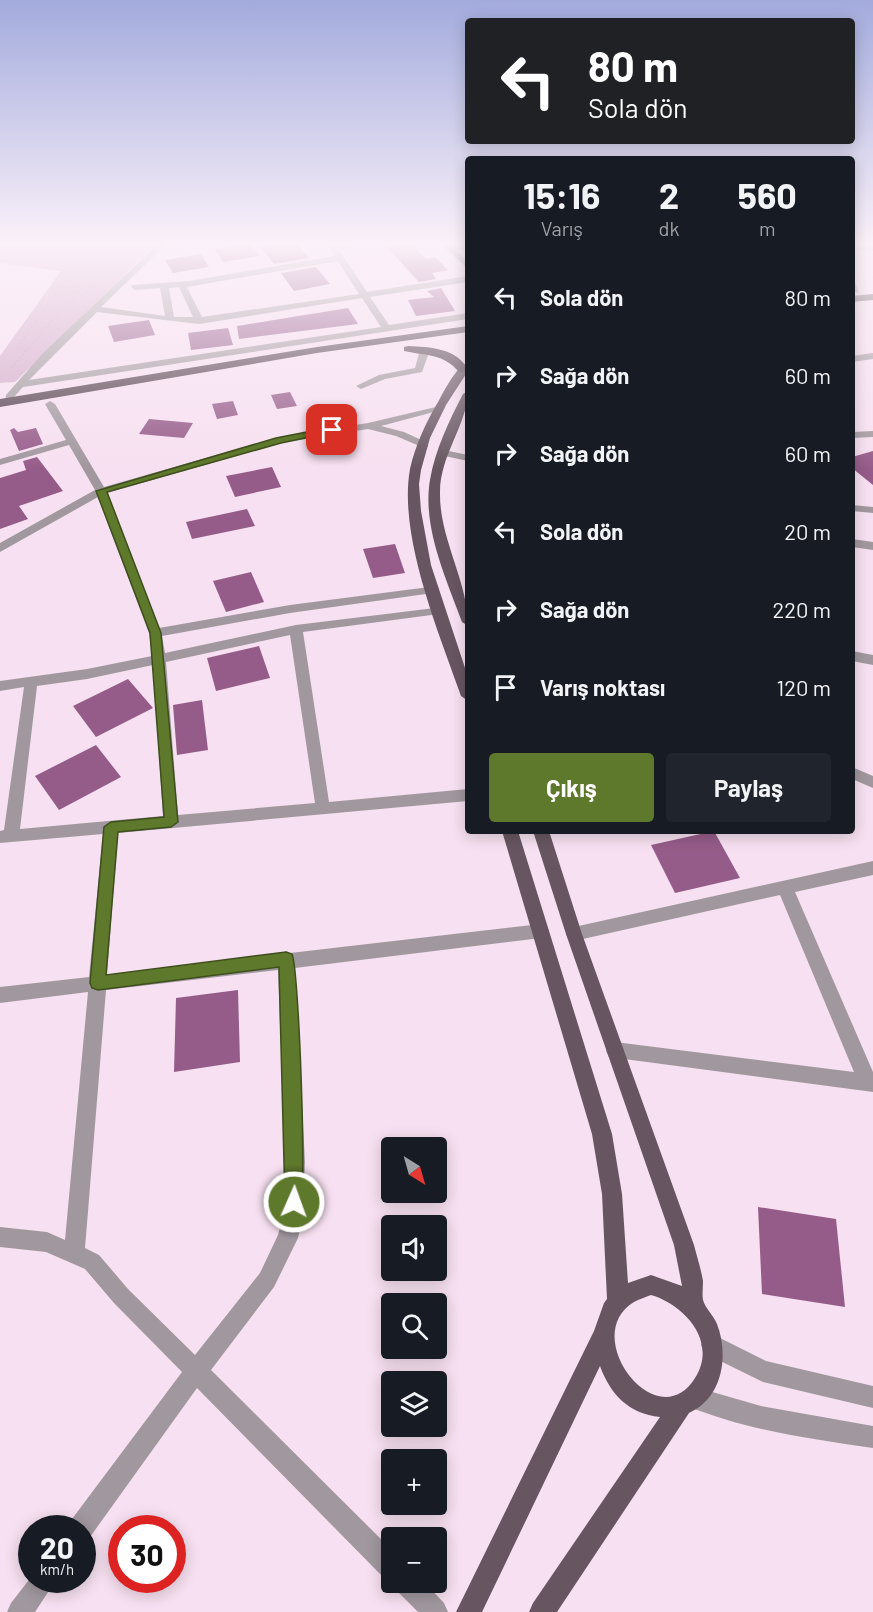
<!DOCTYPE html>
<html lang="tr">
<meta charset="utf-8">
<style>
body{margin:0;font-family:Barlow,sans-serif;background:#20242c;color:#f1f3f6;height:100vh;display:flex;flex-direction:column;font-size:22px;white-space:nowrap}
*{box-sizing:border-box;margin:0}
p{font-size:20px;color:#9ea1a6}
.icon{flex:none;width:33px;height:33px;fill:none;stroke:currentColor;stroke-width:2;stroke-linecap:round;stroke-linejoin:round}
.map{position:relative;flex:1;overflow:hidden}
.drawer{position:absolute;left:465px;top:156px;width:390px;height:678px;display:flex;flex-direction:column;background:#171b24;border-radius:6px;box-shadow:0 3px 15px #0003}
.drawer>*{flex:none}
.guide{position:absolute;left:465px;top:18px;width:390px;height:126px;border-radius:6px;box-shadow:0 3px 15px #0003;background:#202124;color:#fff;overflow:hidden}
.needle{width:39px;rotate:143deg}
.fabs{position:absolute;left:381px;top:1137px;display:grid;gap:12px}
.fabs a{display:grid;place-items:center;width:66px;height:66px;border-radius:6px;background:#171b24;box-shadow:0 3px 15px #0003;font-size:30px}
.speed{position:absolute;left:18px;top:1515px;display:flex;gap:12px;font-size:30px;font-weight:700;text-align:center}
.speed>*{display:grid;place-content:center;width:78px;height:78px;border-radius:50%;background:#171b24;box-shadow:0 3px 15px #0003;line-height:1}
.speed small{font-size:15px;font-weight:400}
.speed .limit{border:9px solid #d22;background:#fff;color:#111}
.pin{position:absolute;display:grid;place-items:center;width:51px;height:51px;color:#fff;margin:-26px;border-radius:12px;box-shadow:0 3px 9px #0006}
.me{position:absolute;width:66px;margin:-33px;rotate:2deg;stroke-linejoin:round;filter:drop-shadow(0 0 4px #0008)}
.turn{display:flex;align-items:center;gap:21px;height:126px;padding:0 24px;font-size:27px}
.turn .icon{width:78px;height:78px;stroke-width:2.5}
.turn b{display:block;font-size:42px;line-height:51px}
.eta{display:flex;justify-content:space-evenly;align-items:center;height:102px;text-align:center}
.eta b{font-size:36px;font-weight:700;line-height:42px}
.cta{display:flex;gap:12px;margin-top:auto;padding:12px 24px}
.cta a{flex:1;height:69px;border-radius:6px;background:#5f792c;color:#fff;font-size:24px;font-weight:700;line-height:69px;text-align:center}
.cta a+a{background:#20242c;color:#f1f3f6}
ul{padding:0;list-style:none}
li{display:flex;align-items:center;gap:18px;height:78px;padding:0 24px}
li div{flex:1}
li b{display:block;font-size:22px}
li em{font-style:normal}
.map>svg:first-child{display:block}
.green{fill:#d3abc8}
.building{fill:#965c89}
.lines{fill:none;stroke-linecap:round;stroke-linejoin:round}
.path{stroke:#b5a3b1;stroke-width:1.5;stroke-dasharray:1 3;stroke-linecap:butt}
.minor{fill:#a1989f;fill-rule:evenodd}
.major{fill:#675662;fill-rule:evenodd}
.highway{fill:#523f4d;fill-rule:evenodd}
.route{fill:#5f792c;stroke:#3e4f1d;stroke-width:1.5}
</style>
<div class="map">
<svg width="873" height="1612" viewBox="0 0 873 1612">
<rect width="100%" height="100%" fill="#f7e0f1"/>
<!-- green -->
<polygon class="green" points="0,243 150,243 152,248 15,382 0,383 0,356 61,271 0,263"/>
<!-- building -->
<g class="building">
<polygon points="250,243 259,256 223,262 215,249"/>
<polygon points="283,243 297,243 309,258 274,264 261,247"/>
<polygon points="383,243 411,243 426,259 435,257 448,270 432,273 436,279 419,282"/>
<polygon points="201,254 209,267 173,273 165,260"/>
<polygon points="316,267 330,284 294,291 281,273"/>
<polygon points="441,288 455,311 416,316 408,300 434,297 427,291"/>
<polygon points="348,308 358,324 239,339 237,326"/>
<polygon points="149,320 155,335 114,342 108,326"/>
<polygon points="228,328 233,345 191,350 188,333"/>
<polygon points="290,392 297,406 277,409 271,395"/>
<polygon points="233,401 238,415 217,419 212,404"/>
<polygon points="149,419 193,423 184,438 139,434"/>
<polygon points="14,428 18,432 36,428 43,444 19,451 10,430"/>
<polygon points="873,451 873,485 852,468 852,457"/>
<polygon points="37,457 63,491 19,506 28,519 0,529 0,478 26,470 23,461"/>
<polygon points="272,467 281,487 235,497 226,476"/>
<polygon points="247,509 255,526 192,539 186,522"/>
<polygon points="395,544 405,573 373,578 363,549"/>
<polygon points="251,572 264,602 226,612 213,581"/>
<polygon points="259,646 270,678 216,691 207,658"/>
<polygon points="128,679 153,708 96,737 73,706"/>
<polygon points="202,700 208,750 177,755 173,705"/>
<polygon points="96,745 121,777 59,810 35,776"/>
<polygon points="714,831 740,878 675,893 651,845"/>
<polygon points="238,990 240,1062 174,1072 176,998"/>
<polygon points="758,1207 836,1219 845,1307 762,1294"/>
</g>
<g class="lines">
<!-- path -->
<g class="path">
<polyline points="0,253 134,256"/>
<polyline points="65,254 65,260 81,263 84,268 71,272 60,288 72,288"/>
<polyline points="84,268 98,271"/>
<polygon points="81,284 91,284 95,288 83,294 71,291"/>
<polyline points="26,351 18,346 60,288"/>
<polyline points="12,367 110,255 126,243"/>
</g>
<!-- minor -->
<g class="minor">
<path d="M159,243H168L101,307L165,316L160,288L135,290L131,287L132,285L190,281L335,256L326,243H334L336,246L366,243L339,250L367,292L468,276V282L370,297L389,325L468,313V319L23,387L14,397L13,403H5L6,395L43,353ZM338,261L359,294L202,317L187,287ZM179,287L193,317H174L169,288ZM362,298L381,327L29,380L97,312L199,324Z"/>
<polygon points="468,245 468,249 449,251 445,249"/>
<polygon points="852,246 873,247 873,251 852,250"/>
<polygon points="852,282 856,285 859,293 852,291"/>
<polygon points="425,347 430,350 422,372 385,379 361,389 356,386 379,375 415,368 420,350"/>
<polygon points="873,353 873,359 852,362 852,356"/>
<path d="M50,401L55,404L104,487L280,437L368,423L440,406L445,409L381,426L404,432L428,443V447L424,448L396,436L368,429L281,443L107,493L159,628L290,605L437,586L439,589L433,593L290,613L162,636L165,653L296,625L443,607V613L439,614L303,632L329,802L468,789V801L118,833L107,975L280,954L286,951L290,953L541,924L547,926L549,931L547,936L541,938L295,968L305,1162L303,1217L298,1238L274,1287L211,1370L392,1550V1580L383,1577L197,1388L90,1537L82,1539V1528H69L72,1519L182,1372L114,1303L85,1269L46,1252L0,1247V1227L47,1232L65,1240L88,992L0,1003V987L89,977L103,834L0,843V831L4,830L24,687L0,691V681L87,669L152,656L149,633L98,497L0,552V543L95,490L69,445L0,465V459L66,440L45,404ZM290,635L315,803L178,815L166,662ZM153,665L163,816L20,829L37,686L87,679ZM278,970L285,1162L283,1217L278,1235L260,1273L195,1355L128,1289L99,1255L85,1248L106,990Z"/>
<polygon points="873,431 873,437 852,438 852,432"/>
<polygon points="444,450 468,455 468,461 440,455 439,453"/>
<polygon points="852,505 873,507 873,513 852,511"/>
<polygon points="852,539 873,542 873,550 852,547"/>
<polygon points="852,651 873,655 873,665 852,661"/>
<polygon points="852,767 873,776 873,788 852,779"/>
<polygon points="873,861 873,875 795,892 873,1072 873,1092 609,1057 606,1051 609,1045 615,1042 854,1072 780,895 574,941 568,939 566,934 568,929 574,927"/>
<polygon points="712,1334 766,1361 873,1386 873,1408 763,1382 704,1353 701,1345 704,1337"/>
<path d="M695,1387L761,1406L873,1426V1448C810,1439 746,1430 687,1406L684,1398L687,1390Z"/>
<polygon points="32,1576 32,1580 56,1580 35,1612 7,1612 11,1603"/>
<polygon points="394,1582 424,1582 444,1603 448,1612 418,1612 397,1591"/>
</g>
<!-- major -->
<g class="major">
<polygon points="440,243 449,243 468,262 468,269"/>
<path d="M468,362V371L446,405L430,438L421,470L419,484L421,511L431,565L468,677V701L461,696C439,633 398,536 410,469C415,446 426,422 438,402C445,390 455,368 468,362Z"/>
<path d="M468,391C468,423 440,455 440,492C439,539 468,580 468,626L462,622C446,578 422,527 430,480C435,450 449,421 463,394Z"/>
<path d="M502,831H518L612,1134L622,1194L628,1283L651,1275L682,1286L674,1245L566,934L533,831H549L582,934L694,1245C697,1257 701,1269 703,1281C703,1287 702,1294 703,1300C705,1308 714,1316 717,1324C729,1355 723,1398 689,1413L557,1612H529L533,1603L660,1417C629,1414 610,1394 600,1366L482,1612H456L594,1331L604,1303L607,1299L602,1194L592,1134ZM651,1295C685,1305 718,1342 695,1378C657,1439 578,1336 634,1302C639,1299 646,1297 651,1295Z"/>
</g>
<!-- highway -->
<g class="highway">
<polygon points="873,294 873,300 852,302 852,296"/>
<polygon points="468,326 468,332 317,353 0,407 0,399 317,347"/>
<path d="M408,346C429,347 459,348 468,371L459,372C443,353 426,356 404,351V347Z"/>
</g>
</g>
<!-- sky -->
<linearGradient id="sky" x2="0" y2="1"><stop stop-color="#a3abdd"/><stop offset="0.52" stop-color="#fbf1f9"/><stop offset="1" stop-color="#fbf1f9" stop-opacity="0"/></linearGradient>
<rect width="873" height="469" fill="url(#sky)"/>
<!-- route -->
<path class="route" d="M332,427L335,428V432L281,443L107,492L161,633L178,822L171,827L118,832L106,975L286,952L292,954C299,969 307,1194 300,1209L294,1211L287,1209L285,1202L279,967L98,990L92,988L90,983L104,827L111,822L164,817L150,633L96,491L276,438Z"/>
</svg>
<div class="fabs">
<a><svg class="needle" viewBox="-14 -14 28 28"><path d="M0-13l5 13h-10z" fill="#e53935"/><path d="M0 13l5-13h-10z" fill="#9ea1a6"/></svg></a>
<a><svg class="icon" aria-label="sound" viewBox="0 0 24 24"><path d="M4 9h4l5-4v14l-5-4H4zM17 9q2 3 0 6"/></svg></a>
<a><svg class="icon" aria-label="search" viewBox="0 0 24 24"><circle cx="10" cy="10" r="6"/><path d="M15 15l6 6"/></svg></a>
<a><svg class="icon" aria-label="layers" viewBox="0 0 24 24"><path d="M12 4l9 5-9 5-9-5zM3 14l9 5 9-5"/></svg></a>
<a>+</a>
<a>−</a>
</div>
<div class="speed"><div>20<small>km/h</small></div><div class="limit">30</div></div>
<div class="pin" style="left:332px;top:430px;background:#d93025"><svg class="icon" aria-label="arrive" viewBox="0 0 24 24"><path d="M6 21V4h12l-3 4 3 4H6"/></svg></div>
<svg class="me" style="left:294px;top:1202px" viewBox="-20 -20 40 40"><circle r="17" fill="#5f792c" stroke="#fff" stroke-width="3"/><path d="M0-11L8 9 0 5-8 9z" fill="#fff"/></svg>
<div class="guide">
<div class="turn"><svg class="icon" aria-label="left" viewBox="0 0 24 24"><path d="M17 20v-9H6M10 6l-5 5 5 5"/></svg><div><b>80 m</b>Sola dön</div></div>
</div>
<section class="drawer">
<div class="eta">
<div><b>15:16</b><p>Varış</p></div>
<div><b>2</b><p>dk</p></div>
<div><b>560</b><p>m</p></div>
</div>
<ul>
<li><svg class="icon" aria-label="left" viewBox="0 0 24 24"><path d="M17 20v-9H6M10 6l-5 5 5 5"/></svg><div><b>Sola dön</b></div><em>80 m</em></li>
<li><svg class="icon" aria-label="right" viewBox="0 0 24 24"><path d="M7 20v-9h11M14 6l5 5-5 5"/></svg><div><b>Sağa dön</b></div><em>60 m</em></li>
<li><svg class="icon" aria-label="right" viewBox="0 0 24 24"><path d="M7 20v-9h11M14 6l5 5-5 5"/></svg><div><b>Sağa dön</b></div><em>60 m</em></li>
<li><svg class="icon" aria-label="left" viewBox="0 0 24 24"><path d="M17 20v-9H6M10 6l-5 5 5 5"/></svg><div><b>Sola dön</b></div><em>20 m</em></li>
<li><svg class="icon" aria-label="right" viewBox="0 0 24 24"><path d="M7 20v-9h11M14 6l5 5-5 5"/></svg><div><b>Sağa dön</b></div><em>220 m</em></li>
<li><svg class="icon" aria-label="arrive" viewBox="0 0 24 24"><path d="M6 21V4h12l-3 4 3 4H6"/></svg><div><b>Varış noktası</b></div><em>120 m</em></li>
</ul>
<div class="cta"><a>Çıkış</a><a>Paylaş</a></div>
</section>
</div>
